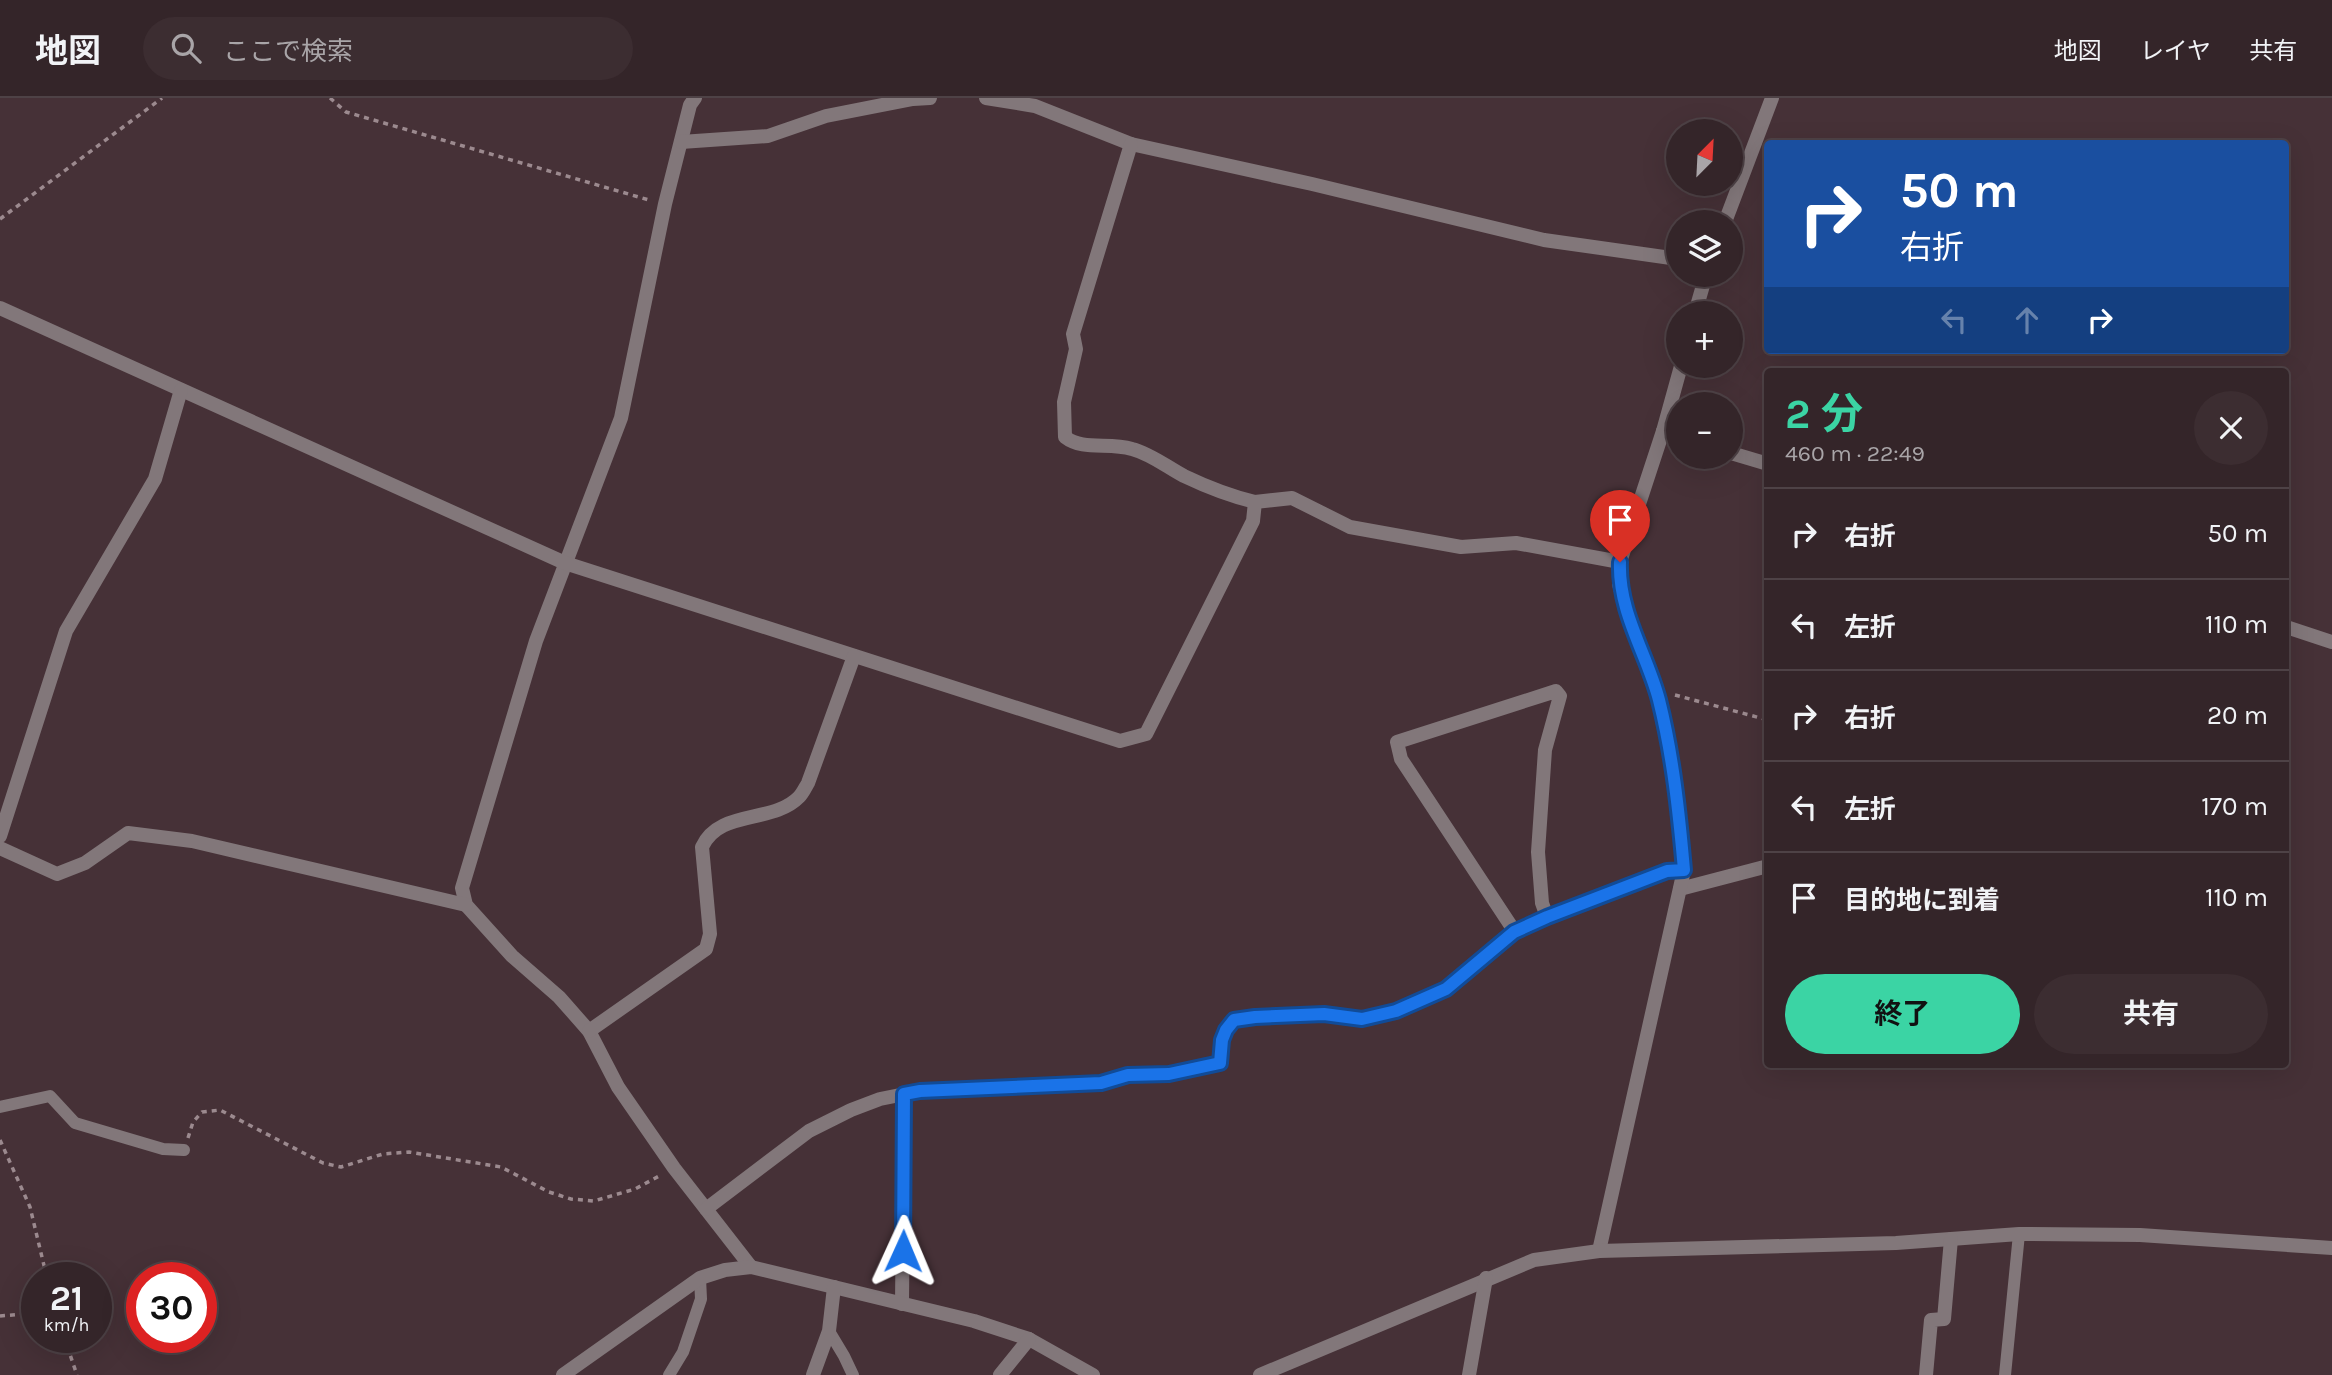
<!DOCTYPE html>
<html lang="ja">
<meta charset="utf-8">
<style>
body{margin:0;font-family:Karla,"Noto Sans JP",sans-serif;background:#3c2d31;color:#f1f3f6;height:100vh;display:flex;flex-direction:column;font-size:26px;white-space:nowrap}
*{box-sizing:border-box;margin:0}
p{font-size:23px;color:#a9a5a8}
.icon{flex:none;width:38px;height:38px;fill:none;stroke:currentColor;stroke-width:2;stroke-linecap:round;stroke-linejoin:round}
.map{position:relative;flex:1;overflow:hidden}
.side{position:absolute;left:1764px;top:270px;width:525px;height:700px;display:flex;flex-direction:column;background:#342529;border-radius:7px;box-shadow:0 7px 28px #0002,0 0 0 2px #4e4246}
.side>*{flex:none}
.top-card{position:absolute;left:1764px;top:42px;width:525px;height:214px;border-radius:7px;box-shadow:0 7px 28px #0002,0 0 0 2px #4e4246;background:#1a4fa0;color:#fff;overflow:hidden}
.needle{width:46px;rotate:24deg}
.buttons{position:absolute;left:1666px;top:21px;display:grid;gap:14px}
.buttons a{display:grid;place-items:center;width:77px;height:77px;border-radius:50%;background:#342529;box-shadow:0 7px 28px #0002,0 0 0 2px #4e4246;font-size:35px}
.speed{position:absolute;left:21px;top:1164px;display:flex;gap:14px;font-size:35px;font-weight:700;text-align:center}
.speed>*{display:grid;place-content:center;width:91px;height:91px;border-radius:50%;background:#342529;box-shadow:0 7px 28px #0002,0 0 0 2px #4e4246;line-height:1}
.speed small{font-size:18px;font-weight:400}
.speed .limit{border:10px solid #d22;background:#fff;color:#111}
.pin{position:absolute;display:grid;place-items:center;width:60px;height:60px;color:#fff;margin:-72px -30px;border-radius:50% 50% 50% 0;rotate:-45deg;box-shadow:0 0 7px #0007}
.pin .icon{rotate:45deg}
.me{position:absolute;width:77px;margin:-38px;rotate:1deg;stroke-linejoin:round;filter:drop-shadow(0 0 5px #0008)}
.turn{display:flex;align-items:center;gap:24px;height:147px;padding:0 21px;font-size:32px}
.turn .icon{width:91px;height:91px;stroke-width:2.5}
.turn b{display:block;font-size:49px;line-height:60px}
.lanes{display:flex;align-items:center;height:66px;padding:0 21px;background:#0003;justify-content:center;gap:35px;direction:ltr}
.lanes .off{opacity:.35}
.round{display:grid;place-items:center;flex:none;width:74px;height:74px;border-radius:37px;background:#3c2d31}
.headline{display:flex;align-items:center;justify-content:space-between;height:119px;padding:0 21px}
h1{font-size:42px;font-weight:700;line-height:52px;color:#3bd4a4}
.cta{display:flex;gap:14px;margin-top:auto;padding:14px 21px}
.cta a{flex:1;height:80px;border-radius:42px;background:#3bd4a4;color:#111;font-size:28px;font-weight:700;line-height:80px;text-align:center}
.cta a+a{background:#3c2d31;color:#f1f3f6}
ul{padding:0;list-style:none}
li{display:flex;align-items:center;gap:21px;height:91px;padding:0 21px;border-top:2px solid #4e4246}
li div{flex:1}
li b{display:block;font-size:26px}
li em{font-style:normal}
header{display:flex;align-items:center;gap:42px;box-sizing:border-box;height:98px;padding:0 35px;background:#342529;border-bottom:2px solid #4e4246}
header strong{font-size:33px}
nav{display:flex;gap:38px;margin-inline-start:auto;font-size:24px}
.search{width:490px;height:63px;background:#3c2d31;display:flex;align-items:center;gap:18px;box-sizing:border-box;padding:0 24px;border-radius:38px;color:#a9a5a8;font-size:26px}
.map>svg:first-child{display:block}
.lines{fill:none;stroke-linecap:round;stroke-linejoin:round}
.path{stroke:#9c8a8f;stroke-width:3.5;stroke-dasharray:5 5;stroke-linecap:butt}
.lane{stroke:#82777a;stroke-width:12}
.street{stroke:#82777a;stroke-width:14}
.route-casing{stroke:#114b97;stroke-width:18}
.route{stroke:#1a73e8;stroke-width:12}
</style>
<header>
<strong>地図</strong>
<div class="search"><svg class="icon" aria-label="search" viewBox="0 0 24 24"><circle cx="10" cy="10" r="6"/><path d="M15 15l6 6"/></svg>ここで検索</div>
<nav><a>地図</a><a>レイヤ</a><a>共有</a></nav>
</header>
<div class="map">
<svg width="2332" height="1277" viewBox="0 0 2332 1277">
<rect width="100%" height="100%" fill="#463137"/>
<g class="lines">
<!-- path -->
<g class="path">
<polyline points="330,0 346,14 649,102"/>
<polyline points="0,121 162,0"/>
<polyline points="1675,597 1768,622"/>
<polyline points="188,1040 193,1024 202,1014 220,1012 323,1065 341,1069 383,1056 409,1054 501,1069 549,1094 571,1101 594,1103 635,1091 661,1077"/>
<polyline points="0,1042 30,1109 47,1180"/>
<polyline points="0,1218 37,1215"/>
<polyline points="64,1239 77,1277"/>
</g>
<!-- lane -->
<g class="lane">
<polyline points="0,1009 50,998 75,1025 163,1051 184,1052"/>
<polyline points="829,1233 844,1258 853,1277"/>
<polyline points="669,1277 683,1254 701,1201 700,1180"/>
<polyline points="2005,1277 2019,1136"/>
</g>
<!-- street -->
<g class="street">
<polyline points="695,0 690,7 665,106 621,320 536,543 462,790 466,807 512,858 559,899 589,933 618,989 674,1070 751,1169"/>
<polyline points="986,0 1035,8 1131,46 1312,86 1544,142 1678,161"/>
<polyline points="681,44 768,38 826,18 913,1 930,0"/>
<path d="M1131,46L1073,236L1076,251L1064,304L1065,339C1083,353 1108,344 1132,351C1151,356 1167,369 1184,378C1207,389 1230,398 1255,404"/>
<polyline points="1725,124 1772,0"/>
<polyline points="0,210 565,465 1120,643 1146,636 1253,423 1255,404 1292,400 1350,429 1461,449 1516,445 1620,464"/>
<polyline points="1695,215 1706,177"/>
<polyline points="1663,333 1678,338"/>
<polyline points="1731,355 1768,366"/>
<polyline points="2286,529 2332,544"/>
<polyline points="0,738 66,533 155,381 181,292"/>
<polyline points="0,750 57,776 85,765 128,735 192,743 466,807"/>
<polyline points="1680,791 1768,768"/>
<polyline points="1515,834 1401,661 1397,644 1556,593 1560,598 1545,652 1538,754 1542,805 1547,819"/>
<path d="M589,933L706,851L710,836L702,749C719,711 773,726 799,699C803,695 805,690 808,685L854,558"/>
<polyline points="706,1111 809,1033 851,1012 880,1001 920,993 1101,985 1128,977 1169,976 1220,965 1222,942 1226,932 1234,922 1255,919 1324,916 1362,921 1396,913 1446,892 1515,834 1547,819 1667,773 1684,772"/>
<polyline points="1599,1153 1684,772 1677,693 1658,601 1625,509 1619,486 1620,464 1663,333 1681,268"/>
<polyline points="902,1206 904,996"/>
<polyline points="563,1277 700,1180 725,1172 751,1169 974,1223 1029,1241 1093,1277"/>
<polyline points="813,1277 829,1233 834,1189"/>
<polyline points="1000,1277 1029,1241"/>
<polyline points="1260,1277 1534,1162 1599,1153 1896,1145 2019,1136 2140,1137 2332,1150"/>
<polyline points="1469,1277 1486,1180"/>
<polyline points="1926,1277 1931,1222 1944,1221 1951,1141"/>
</g>
</g>
<g class="lines">
<!-- route casing -->
<g class="route-casing">
<path id="route" d="M903,1153L904,996L920,993L1101,985L1128,977L1169,976L1220,965L1222,942L1226,932L1234,922L1255,919L1324,916L1362,921L1396,913L1446,891L1514,834L1547,819L1667,773L1684,772C1679,715 1673,658 1659,602C1647,556 1618,514 1620,464"/>
</g>
<!-- route -->
<use href="#route" class="route"/>
</g>
</svg>
<div class="buttons">
<a><svg class="needle" viewBox="-14 -14 28 28"><path d="M0-13l5 13h-10z" fill="#e53935"/><path d="M0 13l5-13h-10z" fill="#a9a5a8"/></svg></a>
<a><svg class="icon" aria-label="layers" viewBox="0 0 24 24"><path d="M12 4l9 5-9 5-9-5zM3 14l9 5 9-5"/></svg></a>
<a>+</a>
<a>−</a>
</div>
<div class="speed"><div>21<small>km/h</small></div><div class="limit">30</div></div>
<div class="pin" style="left:1620px;top:464px;background:#d93025"><svg class="icon" aria-label="arrive" viewBox="0 0 24 24"><path d="M6 21V4h12l-3 4 3 4H6"/></svg></div>
<svg class="me" style="left:903px;top:1153px" viewBox="-20 -20 40 40"><path d="M0-17L14 15 0 8-14 15z" fill="#1a73e8" stroke="#fff" stroke-width="4"/></svg>
<div class="top-card">
<div class="turn"><svg class="icon" aria-label="right" viewBox="0 0 24 24"><path d="M7 20v-9h11M14 6l5 5-5 5"/></svg><div><b>50 m</b>右折</div></div>
<div class="lanes"><svg class="icon off" aria-label="left" viewBox="0 0 24 24"><path d="M17 20v-9H6M10 6l-5 5 5 5"/></svg><svg class="icon off" aria-label="ahead" viewBox="0 0 24 24"><path d="M12 20V5M6 11l6-6 6 6"/></svg><svg class="icon" aria-label="right" viewBox="0 0 24 24"><path d="M7 20v-9h11M14 6l5 5-5 5"/></svg></div>
</div>
<section class="side">
<div class="headline"><div><h1>2 分</h1><p>460 m · 22:49</p></div><a class="round"><svg class="icon" aria-label="close" viewBox="0 0 24 24"><path d="M6 6l12 12M18 6L6 18"/></svg></a></div>
<ul>
<li><svg class="icon" aria-label="right" viewBox="0 0 24 24"><path d="M7 20v-9h11M14 6l5 5-5 5"/></svg><div><b>右折</b></div><em>50 m</em></li>
<li><svg class="icon" aria-label="left" viewBox="0 0 24 24"><path d="M17 20v-9H6M10 6l-5 5 5 5"/></svg><div><b>左折</b></div><em>110 m</em></li>
<li><svg class="icon" aria-label="right" viewBox="0 0 24 24"><path d="M7 20v-9h11M14 6l5 5-5 5"/></svg><div><b>右折</b></div><em>20 m</em></li>
<li><svg class="icon" aria-label="left" viewBox="0 0 24 24"><path d="M17 20v-9H6M10 6l-5 5 5 5"/></svg><div><b>左折</b></div><em>170 m</em></li>
<li><svg class="icon" aria-label="arrive" viewBox="0 0 24 24"><path d="M6 21V4h12l-3 4 3 4H6"/></svg><div><b>目的地に到着</b></div><em>110 m</em></li>
</ul>
<div class="cta"><a>終了</a><a>共有</a></div>
</section>
</div>
